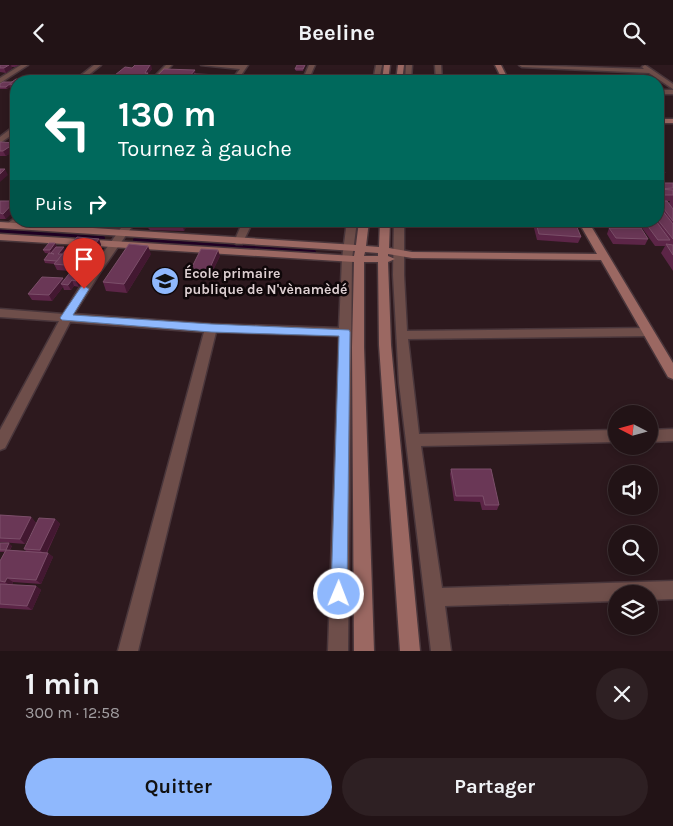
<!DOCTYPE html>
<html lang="fr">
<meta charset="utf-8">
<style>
body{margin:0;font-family:Karla,sans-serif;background:#2e2023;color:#f1f3f6;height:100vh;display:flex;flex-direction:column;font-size:19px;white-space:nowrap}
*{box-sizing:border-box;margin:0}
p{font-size:16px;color:#a29ea1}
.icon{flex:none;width:28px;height:28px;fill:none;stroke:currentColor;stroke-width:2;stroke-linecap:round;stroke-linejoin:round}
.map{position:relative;height:586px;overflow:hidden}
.drawer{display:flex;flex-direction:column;background:#221316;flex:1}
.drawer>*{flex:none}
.hud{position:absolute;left:10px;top:10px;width:654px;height:152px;border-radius:20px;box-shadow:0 2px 8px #0003,0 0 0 1px #3f3235;background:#00695c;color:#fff;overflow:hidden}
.needle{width:32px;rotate:276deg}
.buttons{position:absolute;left:608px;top:340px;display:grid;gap:10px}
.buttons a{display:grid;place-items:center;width:50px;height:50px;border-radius:50%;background:#221316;box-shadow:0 2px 8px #0003,0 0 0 1px #3f3235;font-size:25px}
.pin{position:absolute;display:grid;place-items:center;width:42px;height:42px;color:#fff;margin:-51px -21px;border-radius:50% 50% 50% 0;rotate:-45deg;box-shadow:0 0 5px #0007}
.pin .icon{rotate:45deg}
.me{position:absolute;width:55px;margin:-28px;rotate:1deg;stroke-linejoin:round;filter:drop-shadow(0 0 4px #0008)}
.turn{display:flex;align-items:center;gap:18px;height:105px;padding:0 25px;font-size:22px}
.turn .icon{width:65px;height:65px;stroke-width:2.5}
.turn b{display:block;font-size:35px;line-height:42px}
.then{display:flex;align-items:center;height:48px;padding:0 25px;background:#0003;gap:10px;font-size:19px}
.round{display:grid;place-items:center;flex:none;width:52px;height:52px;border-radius:26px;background:#2e2023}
.overview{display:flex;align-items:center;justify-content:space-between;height:85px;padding:0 25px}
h1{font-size:30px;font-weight:700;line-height:38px}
.cta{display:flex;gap:10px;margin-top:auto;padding:10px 25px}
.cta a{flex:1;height:58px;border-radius:30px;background:#8fb8fd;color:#111;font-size:20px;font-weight:700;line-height:58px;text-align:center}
.cta a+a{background:#2e2023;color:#f1f3f6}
header{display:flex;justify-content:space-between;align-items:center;height:65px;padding:0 25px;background:#221316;font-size:22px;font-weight:700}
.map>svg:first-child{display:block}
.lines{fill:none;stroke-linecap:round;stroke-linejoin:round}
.stream{stroke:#1f0123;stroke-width:4}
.street-casing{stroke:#49363b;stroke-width:3}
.secondary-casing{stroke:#49363b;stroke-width:3}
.street{fill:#6e4e4a;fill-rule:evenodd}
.secondary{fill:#9b6862;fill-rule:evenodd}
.wall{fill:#5c2547}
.shaded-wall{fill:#431831}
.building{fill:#6a3756;stroke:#7c4f6a}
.route{fill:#8fb8fd;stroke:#5d78a4}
.labels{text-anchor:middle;stroke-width:5;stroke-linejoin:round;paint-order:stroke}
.poi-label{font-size:14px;font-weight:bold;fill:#ded0d2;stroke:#0f0709;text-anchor:start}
</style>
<header><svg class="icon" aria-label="back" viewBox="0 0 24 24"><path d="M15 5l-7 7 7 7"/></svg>Beeline<svg class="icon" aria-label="search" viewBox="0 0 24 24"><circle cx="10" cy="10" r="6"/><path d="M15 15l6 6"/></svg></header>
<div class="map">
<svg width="673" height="586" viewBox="0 0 673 586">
<rect width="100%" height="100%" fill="#2d191e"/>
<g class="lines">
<!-- stream -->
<g class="stream">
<polyline points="0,166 103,173"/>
<polyline points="135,175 314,187"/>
</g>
<!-- street casing -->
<g class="street-casing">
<g id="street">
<polygon points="21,0 28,0 0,18 0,13"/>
<polygon points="94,0 101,0 81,16 74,16"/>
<polygon points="166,0 172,0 156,16 150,16"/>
<polygon points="201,0 248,0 237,16 231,16 240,4"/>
<polygon points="309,0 315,0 308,16 302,16"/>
<polygon points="376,0 382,0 379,16 373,16"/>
<polygon points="406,0 412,0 411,16 405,16"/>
<polygon points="435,0 441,0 442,16 436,16"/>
<polygon points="519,0 644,4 642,2 645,0 673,19 673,24 649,8 522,2"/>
<rect x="658" y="25" width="15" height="4"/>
<polygon points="13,62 16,62 16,67 0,78 0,72"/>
<polygon points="16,152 16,156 19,157 13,163 7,163 7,159"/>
<polygon points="126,156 136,156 99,209 74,249 211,259 339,263 342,194 347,156 357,156 352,194 348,586 328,586 339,271 216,267 138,586 118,586 204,267 70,257 5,383 0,385 0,365 59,256 0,252 0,244 63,249 90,206"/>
<polygon points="243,156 253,156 242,179 236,179 234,177"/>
<polygon points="394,156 404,156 404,210 407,266 648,263 654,267 648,271 408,274 419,369 616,365 616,377 421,381 442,523 673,516 673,534 649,535 649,529 616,529 616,536 445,541 451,586 431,586 399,318 393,210"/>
<polygon points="673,364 673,376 649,377 649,365"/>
</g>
</g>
<!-- secondary casing -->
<g class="secondary-casing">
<g id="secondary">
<polygon points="384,0 390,0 388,16 382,16"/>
<polygon points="398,0 404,0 402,16 396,16"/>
<polygon points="495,0 501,0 509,16 503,16"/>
<rect x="658" y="54" width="15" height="4"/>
<path d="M359,156H369L366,181L379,182L380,156H390L389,183L412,187L597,189L578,156H588L673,298V314L668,312L601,195L412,193L388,189V191L395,194L388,197L391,280L420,586H400L379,280L378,197H364V282L374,586H354L352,282L354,197L0,175V169L354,191L355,186L0,163V157L356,180ZM365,187L378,188V191H364Z"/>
</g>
</g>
<!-- street -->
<use href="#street" class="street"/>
<!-- secondary -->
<use href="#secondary" class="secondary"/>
</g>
<!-- wall -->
<g class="wall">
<polygon points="0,0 19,0 15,2 11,2 12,3 6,8 0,7"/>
<polygon points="305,0 303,6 296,6 295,4"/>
<polygon points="152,4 148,9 149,13 145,16 116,15 115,10"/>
<polygon points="164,4 196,9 225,15 224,16 152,16"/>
<polygon points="627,10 638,16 630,16 626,12"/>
<polygon points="16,16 16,29 11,29 10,27 13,24 11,24 10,22 7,24 0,24 0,19"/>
<polygon points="0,77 16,81 16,84 6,91 0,91"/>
<polygon points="658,99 665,108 662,114 658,114"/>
<rect x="658" y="118" width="15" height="18"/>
<polygon points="0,136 6,154 0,154"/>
<polygon points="658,136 669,138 670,136 673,136 673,206 661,188 665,181 655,181 637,156 658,156"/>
<polygon points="74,156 117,156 112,162 96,161 94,158 94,159 75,158"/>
<polygon points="144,156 189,156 184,166 150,165 145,160"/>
<polygon points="258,156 291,156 290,163 259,161"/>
<polygon points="536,158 581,172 578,178 537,175 534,163"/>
<polygon points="609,163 648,174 645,180 613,179 607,169"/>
<polygon points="99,174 101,180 92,192 94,192 96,198 79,222 74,221 71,225 64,225 63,222 52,236 32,235 28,229 64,216 71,206 57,205 54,199 45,198 44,195 51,189 45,188 43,185 57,181 56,182 65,185 62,189"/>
<polygon points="151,189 127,228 106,226 103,217"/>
<polygon points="220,191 210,211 192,210 191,204"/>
<polygon points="451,404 499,440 497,445 482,445 480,437 454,436 450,409"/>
<polygon points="0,450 31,452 36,458 25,479 0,477"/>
<polygon points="55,454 60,459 47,488 48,488 53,492 41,519 13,517 12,520 36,521 41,525 32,545 0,543 0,496 5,487 0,487 0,478 12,481 10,485 26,486 24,484"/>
</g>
<!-- shaded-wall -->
<g class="shaded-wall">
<polygon points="9,0 11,0 12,3 6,8 4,3"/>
<polygon points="150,0 151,0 152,4 148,9 149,13 145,16 144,11 145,8"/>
<polygon points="195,5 196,10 191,16 190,11"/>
<polygon points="224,10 225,15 224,16 221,16 220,15"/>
<polygon points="9,20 10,22 7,24 6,22"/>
<polygon points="15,78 16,81 16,84 6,91 3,86"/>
<polygon points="5,104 8,110 0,117 0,109"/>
<polygon points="15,136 16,138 16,144 6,154 3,149"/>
<polygon points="111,156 117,156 112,162 110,157"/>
<polygon points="182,156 189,156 184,166 182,158"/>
<polygon points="99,174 101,180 88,197 86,191"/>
<polygon points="55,178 57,181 51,188 50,185"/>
<polygon points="148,181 151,189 127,228 124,219"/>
<polygon points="64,182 65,185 59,192 58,189"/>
<polygon points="218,185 220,191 210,211 209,205"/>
<polygon points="94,192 96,198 79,222 76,216"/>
<polygon points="63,213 66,219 61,219 63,222 52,236 49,230"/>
<polygon points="72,215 74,221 71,225 68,220"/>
<polygon points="31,452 36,458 25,479 20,474"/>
<polygon points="55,454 60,459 45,490 40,485"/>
<polygon points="9,478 12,481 8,487 6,485"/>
<polygon points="48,488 53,492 41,519 36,515"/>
<polygon points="7,513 13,517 11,521 5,517"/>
<polygon points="36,521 41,525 32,545 27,541"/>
</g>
<!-- building -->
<g class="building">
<polygon points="0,0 9,0 4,3 0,3"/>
<polygon points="135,0 150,0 145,8 148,8 144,11 115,10 125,2 132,3"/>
<polygon points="297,0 305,0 303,4 295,4"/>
<polygon points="164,4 195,5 190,11 179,11 174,16 183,16 152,16"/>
<polygon points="194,9 224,10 220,15 217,15 216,16 188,16"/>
<polygon points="627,10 632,10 638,16 633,16"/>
<polygon points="16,14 30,15 28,16 16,16 16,20 9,19"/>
<polygon points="179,14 189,14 187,16 177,16"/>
<polygon points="3,17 12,17 6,22 0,22 0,19"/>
<polygon points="16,22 16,27 10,27"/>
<polygon points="0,77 1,77 15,78 3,86 0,86"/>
<polygon points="658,99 659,99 665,108 658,108"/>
<polygon points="0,104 5,104 0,109"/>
<polygon points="658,118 673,118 673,123 658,124"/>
<polygon points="658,124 673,125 673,130 658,130"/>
<polygon points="0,136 15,136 3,149 0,148"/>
<polygon points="658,136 667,136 673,144 673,156"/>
<polygon points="658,140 673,159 673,174 658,155"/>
<polygon points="150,156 182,156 182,158"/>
<polygon points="644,156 656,156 670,175 658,175"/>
<polygon points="536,158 576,160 581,172 539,169"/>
<polygon points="609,163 641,163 648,174 616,173"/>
<polygon points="77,172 99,174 86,191 94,192 76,216 72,215 68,220 61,219 75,201 54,199"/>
<polygon points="49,178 55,178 50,185 43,185"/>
<polygon points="129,179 148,181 124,219 103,217"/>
<polygon points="666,179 673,180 673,190"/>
<polygon points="56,182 64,182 58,189 62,189 57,196 44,195 49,188 54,189 51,188"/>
<polygon points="201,184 218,185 209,205 191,204"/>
<polygon points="42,212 63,213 49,230 28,229"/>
<polygon points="451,404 491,404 499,440 485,440 483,431 456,431"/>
<polygon points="0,450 31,452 20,474 0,473"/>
<polygon points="39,453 55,454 40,485 24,484"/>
<polygon points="0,478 9,478 6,485 0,485"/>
<polygon points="6,485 48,488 36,515 7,513 5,517 0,516 0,496"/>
<polygon points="0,519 36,521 27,541 0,539"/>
</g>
<!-- route -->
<polygon class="route" points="84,221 89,224 73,250 211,259 349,265 350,267 347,529 345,534 339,537 333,534 331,529 339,271 211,267 62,255 60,253 62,250 81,222"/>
<!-- icons -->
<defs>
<g id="school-disc" transform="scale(1.4375)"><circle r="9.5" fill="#8fb8fd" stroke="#0f0709"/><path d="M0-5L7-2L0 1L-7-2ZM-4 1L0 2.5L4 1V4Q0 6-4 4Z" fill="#111"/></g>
</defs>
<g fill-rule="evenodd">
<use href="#school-disc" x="165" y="216"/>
</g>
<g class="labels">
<!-- poi labels -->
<g class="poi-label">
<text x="184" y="213">École primaire<tspan x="184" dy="16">publique de N'vènamèdé</tspan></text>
</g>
</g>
</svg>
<div class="buttons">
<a><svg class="needle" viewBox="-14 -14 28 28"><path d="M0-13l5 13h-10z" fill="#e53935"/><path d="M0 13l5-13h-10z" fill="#a29ea1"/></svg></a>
<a><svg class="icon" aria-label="sound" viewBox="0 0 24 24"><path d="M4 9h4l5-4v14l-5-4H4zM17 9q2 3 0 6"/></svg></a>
<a><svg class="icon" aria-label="search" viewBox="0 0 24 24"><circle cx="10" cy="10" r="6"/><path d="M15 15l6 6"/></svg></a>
<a><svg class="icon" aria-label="layers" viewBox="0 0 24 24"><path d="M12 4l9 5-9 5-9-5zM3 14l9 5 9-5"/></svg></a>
</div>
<div class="pin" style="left:84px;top:224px;background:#d93025"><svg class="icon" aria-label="arrive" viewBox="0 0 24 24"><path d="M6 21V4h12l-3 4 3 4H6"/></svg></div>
<svg class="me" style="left:339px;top:529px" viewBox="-20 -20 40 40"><circle r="17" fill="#8fb8fd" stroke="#fff" stroke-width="3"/><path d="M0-11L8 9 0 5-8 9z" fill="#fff"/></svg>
<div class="hud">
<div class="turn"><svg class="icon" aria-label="left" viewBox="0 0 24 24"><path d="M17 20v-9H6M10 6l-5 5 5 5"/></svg><div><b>130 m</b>Tournez à gauche</div></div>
<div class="then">Puis<svg class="icon" aria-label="right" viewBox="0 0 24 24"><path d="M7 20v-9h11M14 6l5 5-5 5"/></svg></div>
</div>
</div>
<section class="drawer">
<div class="overview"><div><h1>1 min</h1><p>300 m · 12:58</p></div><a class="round"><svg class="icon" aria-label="close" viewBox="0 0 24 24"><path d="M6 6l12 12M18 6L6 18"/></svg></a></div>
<div class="cta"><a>Quitter</a><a>Partager</a></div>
</section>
